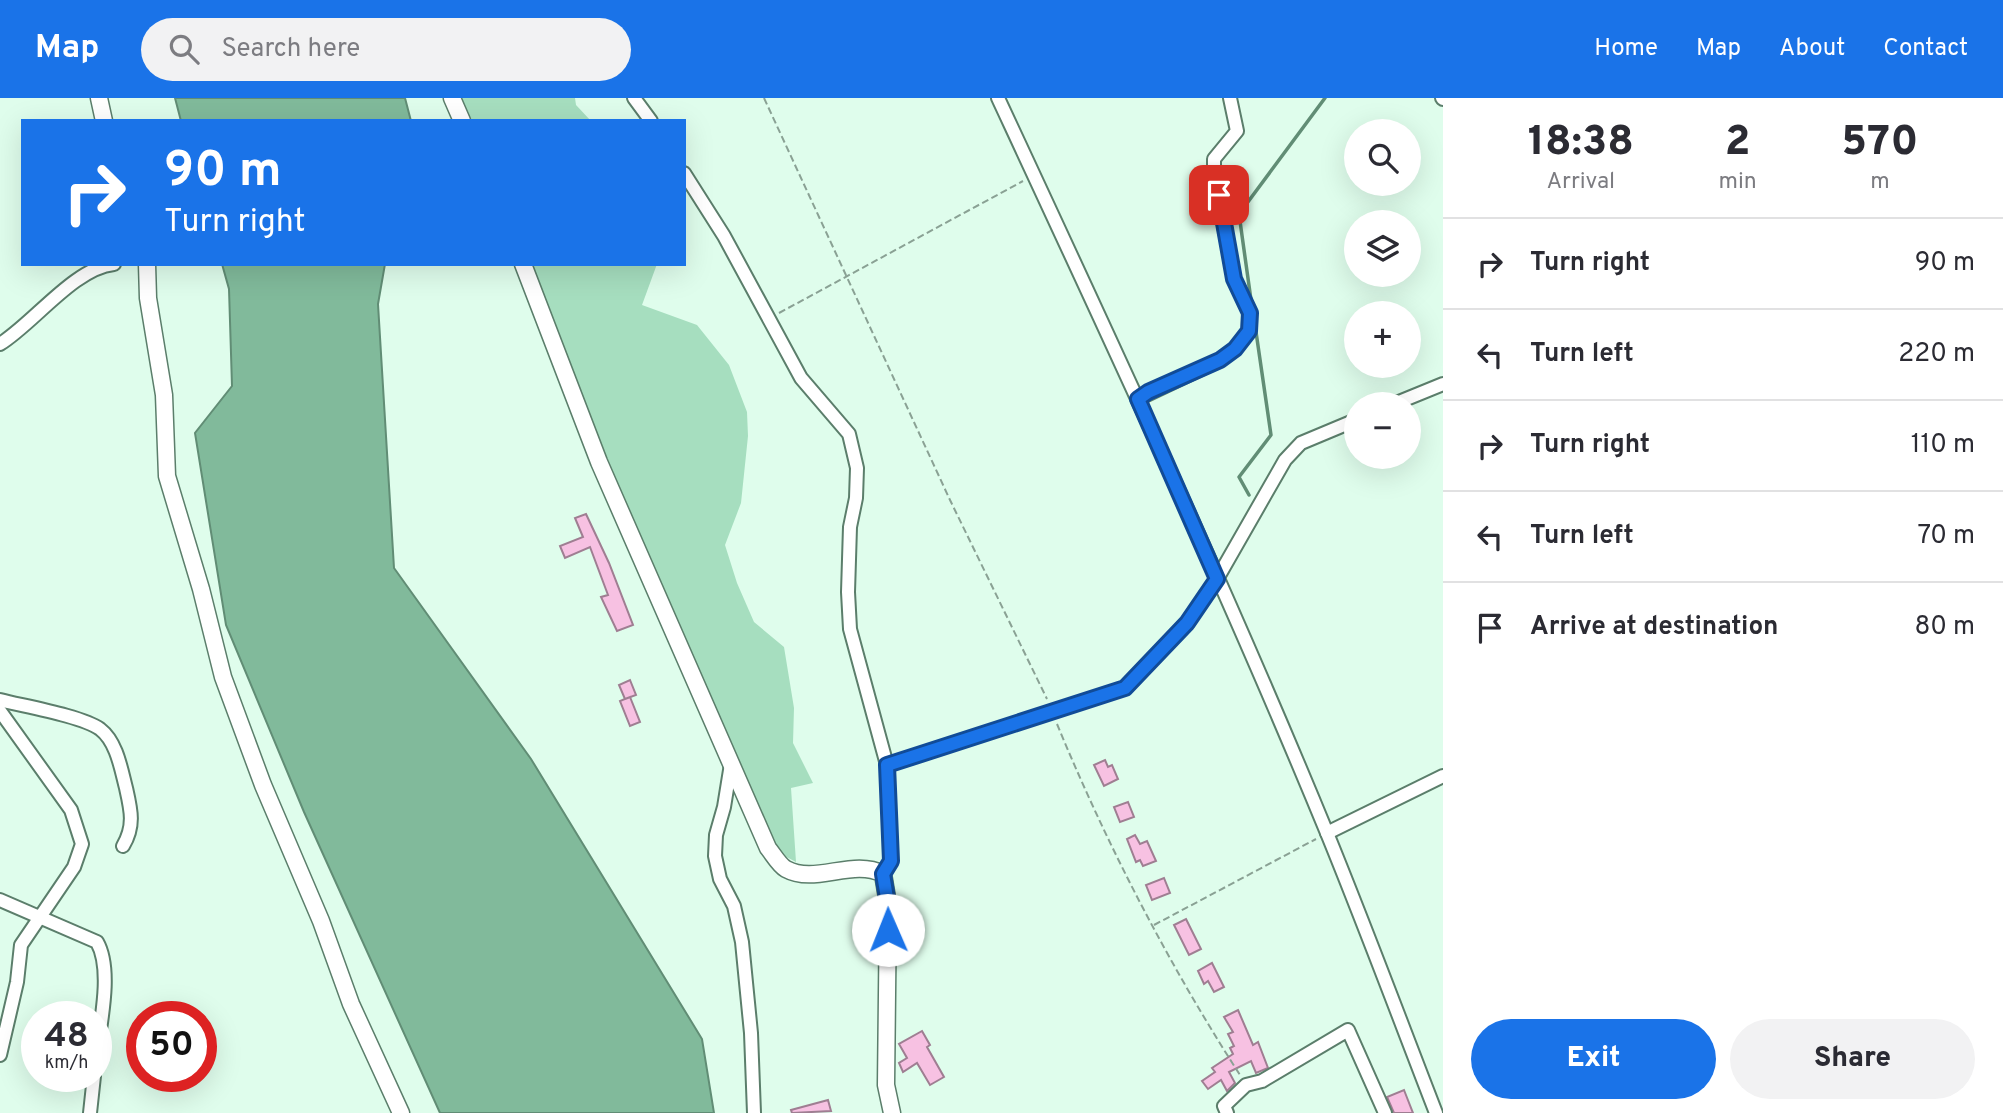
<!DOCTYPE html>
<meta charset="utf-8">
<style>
body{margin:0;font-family:Overpass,sans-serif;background:#f2f2f3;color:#2b2b33;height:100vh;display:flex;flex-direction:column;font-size:26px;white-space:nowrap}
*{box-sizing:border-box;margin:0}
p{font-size:23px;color:#7c7c81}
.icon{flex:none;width:38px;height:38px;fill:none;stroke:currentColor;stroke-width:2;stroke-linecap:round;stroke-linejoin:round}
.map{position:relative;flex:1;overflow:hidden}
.side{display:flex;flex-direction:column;background:#fff;width:560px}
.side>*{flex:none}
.hud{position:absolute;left:21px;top:21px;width:665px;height:147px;border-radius:0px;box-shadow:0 7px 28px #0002;background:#1a73e8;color:#fff;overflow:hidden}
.tools{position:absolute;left:1344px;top:21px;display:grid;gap:14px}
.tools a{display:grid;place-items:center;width:77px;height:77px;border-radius:50%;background:#fff;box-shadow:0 7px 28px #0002;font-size:35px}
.speed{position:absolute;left:21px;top:903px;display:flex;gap:14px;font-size:35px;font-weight:700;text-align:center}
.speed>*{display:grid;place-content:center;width:91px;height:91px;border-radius:50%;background:#fff;box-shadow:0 7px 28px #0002;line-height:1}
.speed small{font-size:18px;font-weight:400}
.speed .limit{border:10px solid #d22;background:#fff;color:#111}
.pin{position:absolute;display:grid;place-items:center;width:60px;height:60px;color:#fff;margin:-30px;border-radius:14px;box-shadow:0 4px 10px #0006}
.me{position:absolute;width:77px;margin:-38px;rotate:359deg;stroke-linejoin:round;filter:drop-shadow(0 0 5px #0008)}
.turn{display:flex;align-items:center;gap:24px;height:147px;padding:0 28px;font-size:32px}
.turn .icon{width:91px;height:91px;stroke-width:2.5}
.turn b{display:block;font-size:49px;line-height:60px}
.eta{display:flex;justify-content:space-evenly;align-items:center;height:119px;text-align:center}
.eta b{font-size:42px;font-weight:800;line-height:49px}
.cta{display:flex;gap:14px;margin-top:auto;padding:14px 28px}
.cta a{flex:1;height:80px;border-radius:42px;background:#1a73e8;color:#fff;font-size:28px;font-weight:800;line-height:80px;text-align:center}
.cta a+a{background:#f2f2f3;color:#2b2b33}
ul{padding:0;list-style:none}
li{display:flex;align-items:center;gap:21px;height:91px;padding:0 28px;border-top:2px solid #e1e1e2}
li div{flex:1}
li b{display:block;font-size:26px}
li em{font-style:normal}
header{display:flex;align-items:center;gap:42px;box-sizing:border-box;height:98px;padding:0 35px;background:#1a73e8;color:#fff}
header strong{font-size:33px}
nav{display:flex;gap:38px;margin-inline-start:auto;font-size:24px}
.search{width:490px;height:63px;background:#f2f2f3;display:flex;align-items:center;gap:18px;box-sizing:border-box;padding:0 24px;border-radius:38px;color:#7c7c81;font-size:26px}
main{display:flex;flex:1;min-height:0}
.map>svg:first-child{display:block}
.green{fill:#a6debf}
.water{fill:#81ba9b;stroke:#618d75;stroke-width:2}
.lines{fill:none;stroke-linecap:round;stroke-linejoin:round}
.stream{stroke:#618d75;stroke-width:3.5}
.building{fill:#f7c1e2;stroke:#9f7e92;stroke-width:2}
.minor-casing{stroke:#5b7e6b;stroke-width:16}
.major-casing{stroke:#5b7e6b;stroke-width:19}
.path{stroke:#8aa194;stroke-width:2;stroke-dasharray:7 3.5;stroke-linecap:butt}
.minor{stroke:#fff;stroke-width:12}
.major{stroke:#fff;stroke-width:16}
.route-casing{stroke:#114b97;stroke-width:18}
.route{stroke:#1a73e8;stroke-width:12}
</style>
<header>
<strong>Map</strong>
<div class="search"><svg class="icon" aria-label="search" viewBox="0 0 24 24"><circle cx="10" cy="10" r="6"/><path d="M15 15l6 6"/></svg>Search here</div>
<nav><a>Home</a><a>Map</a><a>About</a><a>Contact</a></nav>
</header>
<main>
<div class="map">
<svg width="1443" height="1015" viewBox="0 0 1443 1015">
<rect width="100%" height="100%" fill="#dffdec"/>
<!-- green -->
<g class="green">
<polygon points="460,0 575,0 576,7 591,23 469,23"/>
<polygon points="529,166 657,166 642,207 697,227 729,267 747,314 748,338 741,405 725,447 737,485 754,524 784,549 794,610 793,645 813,685 791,690 796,764 779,755 760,720 668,511"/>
</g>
<!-- water -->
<g class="water">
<polygon points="175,0 405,0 411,23 181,23"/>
<polygon points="222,166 385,166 378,206 394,470 531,661 702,941 714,1015 440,1015 304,714 226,527 195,335 232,288 229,191"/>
</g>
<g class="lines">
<!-- stream -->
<g class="stream">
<polyline points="1252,209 1239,116 1325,0"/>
<polyline points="1249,397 1239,379 1271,337 1255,227"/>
</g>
</g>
<!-- building -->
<g class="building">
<polygon points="586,416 609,465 633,527 617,533 601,499 608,497 590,449 565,460 560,448 583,439 575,420"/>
<polygon points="630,582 636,597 625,601 630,599 640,624 630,628 620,603 625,601 619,587"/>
<polygon points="1105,662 1108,669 1112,667 1118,681 1104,688 1094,667"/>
<polygon points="1128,704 1134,719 1120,724 1114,709"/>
<polygon points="1135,737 1140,746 1147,743 1156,763 1143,768 1140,762 1136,764 1127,741"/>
<polygon points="1164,780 1170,795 1152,802 1146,787"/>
<polygon points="1186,821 1201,851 1189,857 1174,827"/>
<polygon points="1212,865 1224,889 1214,894 1208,883 1204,886 1198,873"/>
<polygon points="1238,912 1253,947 1258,944 1268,970 1256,975 1251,963 1229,974 1235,985 1227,993 1221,982 1208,991 1202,983 1215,974 1212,970 1233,956 1230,950 1234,948 1228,936 1233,934 1224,919"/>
<polygon points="922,933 930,947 927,949 944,979 930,987 917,965 903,974 899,965 907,960 899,946"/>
<polygon points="1404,992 1413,1015 1394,1015 1387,999"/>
<polygon points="828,1002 831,1013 792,1015 791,1012"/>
</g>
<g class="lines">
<!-- minor casing -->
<g class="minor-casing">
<g id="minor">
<polyline points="634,0 651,23"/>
<path d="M998,0C1111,243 1225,487 1327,735C1365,828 1400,922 1436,1015"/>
<polyline points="1442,0 1443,1"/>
<polyline points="684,75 724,138 801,280 849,336 857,370 856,400 850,429 848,494 850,531 887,667"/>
<path d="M0,246C34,225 74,170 114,166"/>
<polyline points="1138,301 1220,262 1235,251 1249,233 1250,215 1234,181 1214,74 1214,61 1237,33 1230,0"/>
<polyline points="1394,306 1443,286"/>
<path d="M0,602C23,608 82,618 100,631C117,644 121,671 126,690C131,712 135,728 123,748"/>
<polyline points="0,613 71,712 82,746 74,769 21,847 17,884 0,957"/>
<polyline points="731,666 724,709 716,737 715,758 720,781 734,808 742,844 751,935 754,1015"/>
<polyline points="1327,735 1443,678"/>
<polyline points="883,776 891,763 887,667 1125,590 1187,525 1217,481 1285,362 1301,345 1356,322"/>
<path d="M0,802L97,844C113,872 100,927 96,959"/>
<polyline points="90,1015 94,978"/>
<polyline points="1227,1015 1224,1008 1246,987 1262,983 1348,932 1385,1015"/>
</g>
</g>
<!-- major casing -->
<g class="major-casing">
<g id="major">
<polyline points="99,0 104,23"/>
<polyline points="452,0 462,23"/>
<polyline points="147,166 148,200 164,297 167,378 201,491 223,579 263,687 321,823 351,906 401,1015"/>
<path d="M523,166L599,364L768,750C773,756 779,767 786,771C815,787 853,760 883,776L888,806L886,987L892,1015"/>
</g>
</g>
<!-- path -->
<g class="path">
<polyline points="764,0 950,402 1047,601"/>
<polyline points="779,215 1023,83"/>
<path d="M1057,626C1107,747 1169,867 1240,977"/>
<polyline points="1154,827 1316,741"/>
</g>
<!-- minor -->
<use href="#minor" class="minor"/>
<!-- major -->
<use href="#major" class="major"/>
</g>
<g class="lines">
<!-- route casing -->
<g class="route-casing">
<polyline id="route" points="888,832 888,806 883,776 891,763 887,667 1125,590 1187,525 1217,481 1138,301 1148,294 1220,262 1235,251 1249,233 1250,215 1234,181 1219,97"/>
</g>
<!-- route -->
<use href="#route" class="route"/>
</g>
</svg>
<div class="tools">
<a><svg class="icon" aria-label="search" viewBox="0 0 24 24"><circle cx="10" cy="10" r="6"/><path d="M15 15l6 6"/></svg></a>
<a><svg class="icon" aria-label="layers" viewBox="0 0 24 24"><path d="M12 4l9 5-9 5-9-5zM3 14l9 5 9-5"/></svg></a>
<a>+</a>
<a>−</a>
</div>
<div class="speed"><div>48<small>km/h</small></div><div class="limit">50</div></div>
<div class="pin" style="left:1219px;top:97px;background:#d93025"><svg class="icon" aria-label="arrive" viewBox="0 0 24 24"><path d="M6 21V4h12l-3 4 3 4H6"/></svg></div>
<svg class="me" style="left:888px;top:832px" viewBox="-20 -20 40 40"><circle r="19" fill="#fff"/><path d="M0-13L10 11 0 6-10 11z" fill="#1a73e8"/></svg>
<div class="hud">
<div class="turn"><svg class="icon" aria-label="right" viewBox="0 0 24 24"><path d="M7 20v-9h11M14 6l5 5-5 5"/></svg><div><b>90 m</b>Turn right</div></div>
</div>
</div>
<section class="side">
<div class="eta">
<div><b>18:38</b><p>Arrival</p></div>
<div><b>2</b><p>min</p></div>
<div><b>570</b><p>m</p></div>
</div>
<ul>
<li><svg class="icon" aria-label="right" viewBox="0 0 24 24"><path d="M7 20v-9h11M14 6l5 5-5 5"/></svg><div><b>Turn right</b></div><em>90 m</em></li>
<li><svg class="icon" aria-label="left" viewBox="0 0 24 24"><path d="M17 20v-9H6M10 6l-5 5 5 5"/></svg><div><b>Turn left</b></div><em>220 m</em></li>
<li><svg class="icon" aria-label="right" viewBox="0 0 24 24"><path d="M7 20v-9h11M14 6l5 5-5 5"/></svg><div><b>Turn right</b></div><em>110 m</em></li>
<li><svg class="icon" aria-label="left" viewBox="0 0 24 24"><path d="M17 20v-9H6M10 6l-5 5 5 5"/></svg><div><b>Turn left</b></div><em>70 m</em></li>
<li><svg class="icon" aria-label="arrive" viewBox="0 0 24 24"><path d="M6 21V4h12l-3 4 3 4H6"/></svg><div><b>Arrive at destination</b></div><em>80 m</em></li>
</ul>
<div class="cta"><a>Exit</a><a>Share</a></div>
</section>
</main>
